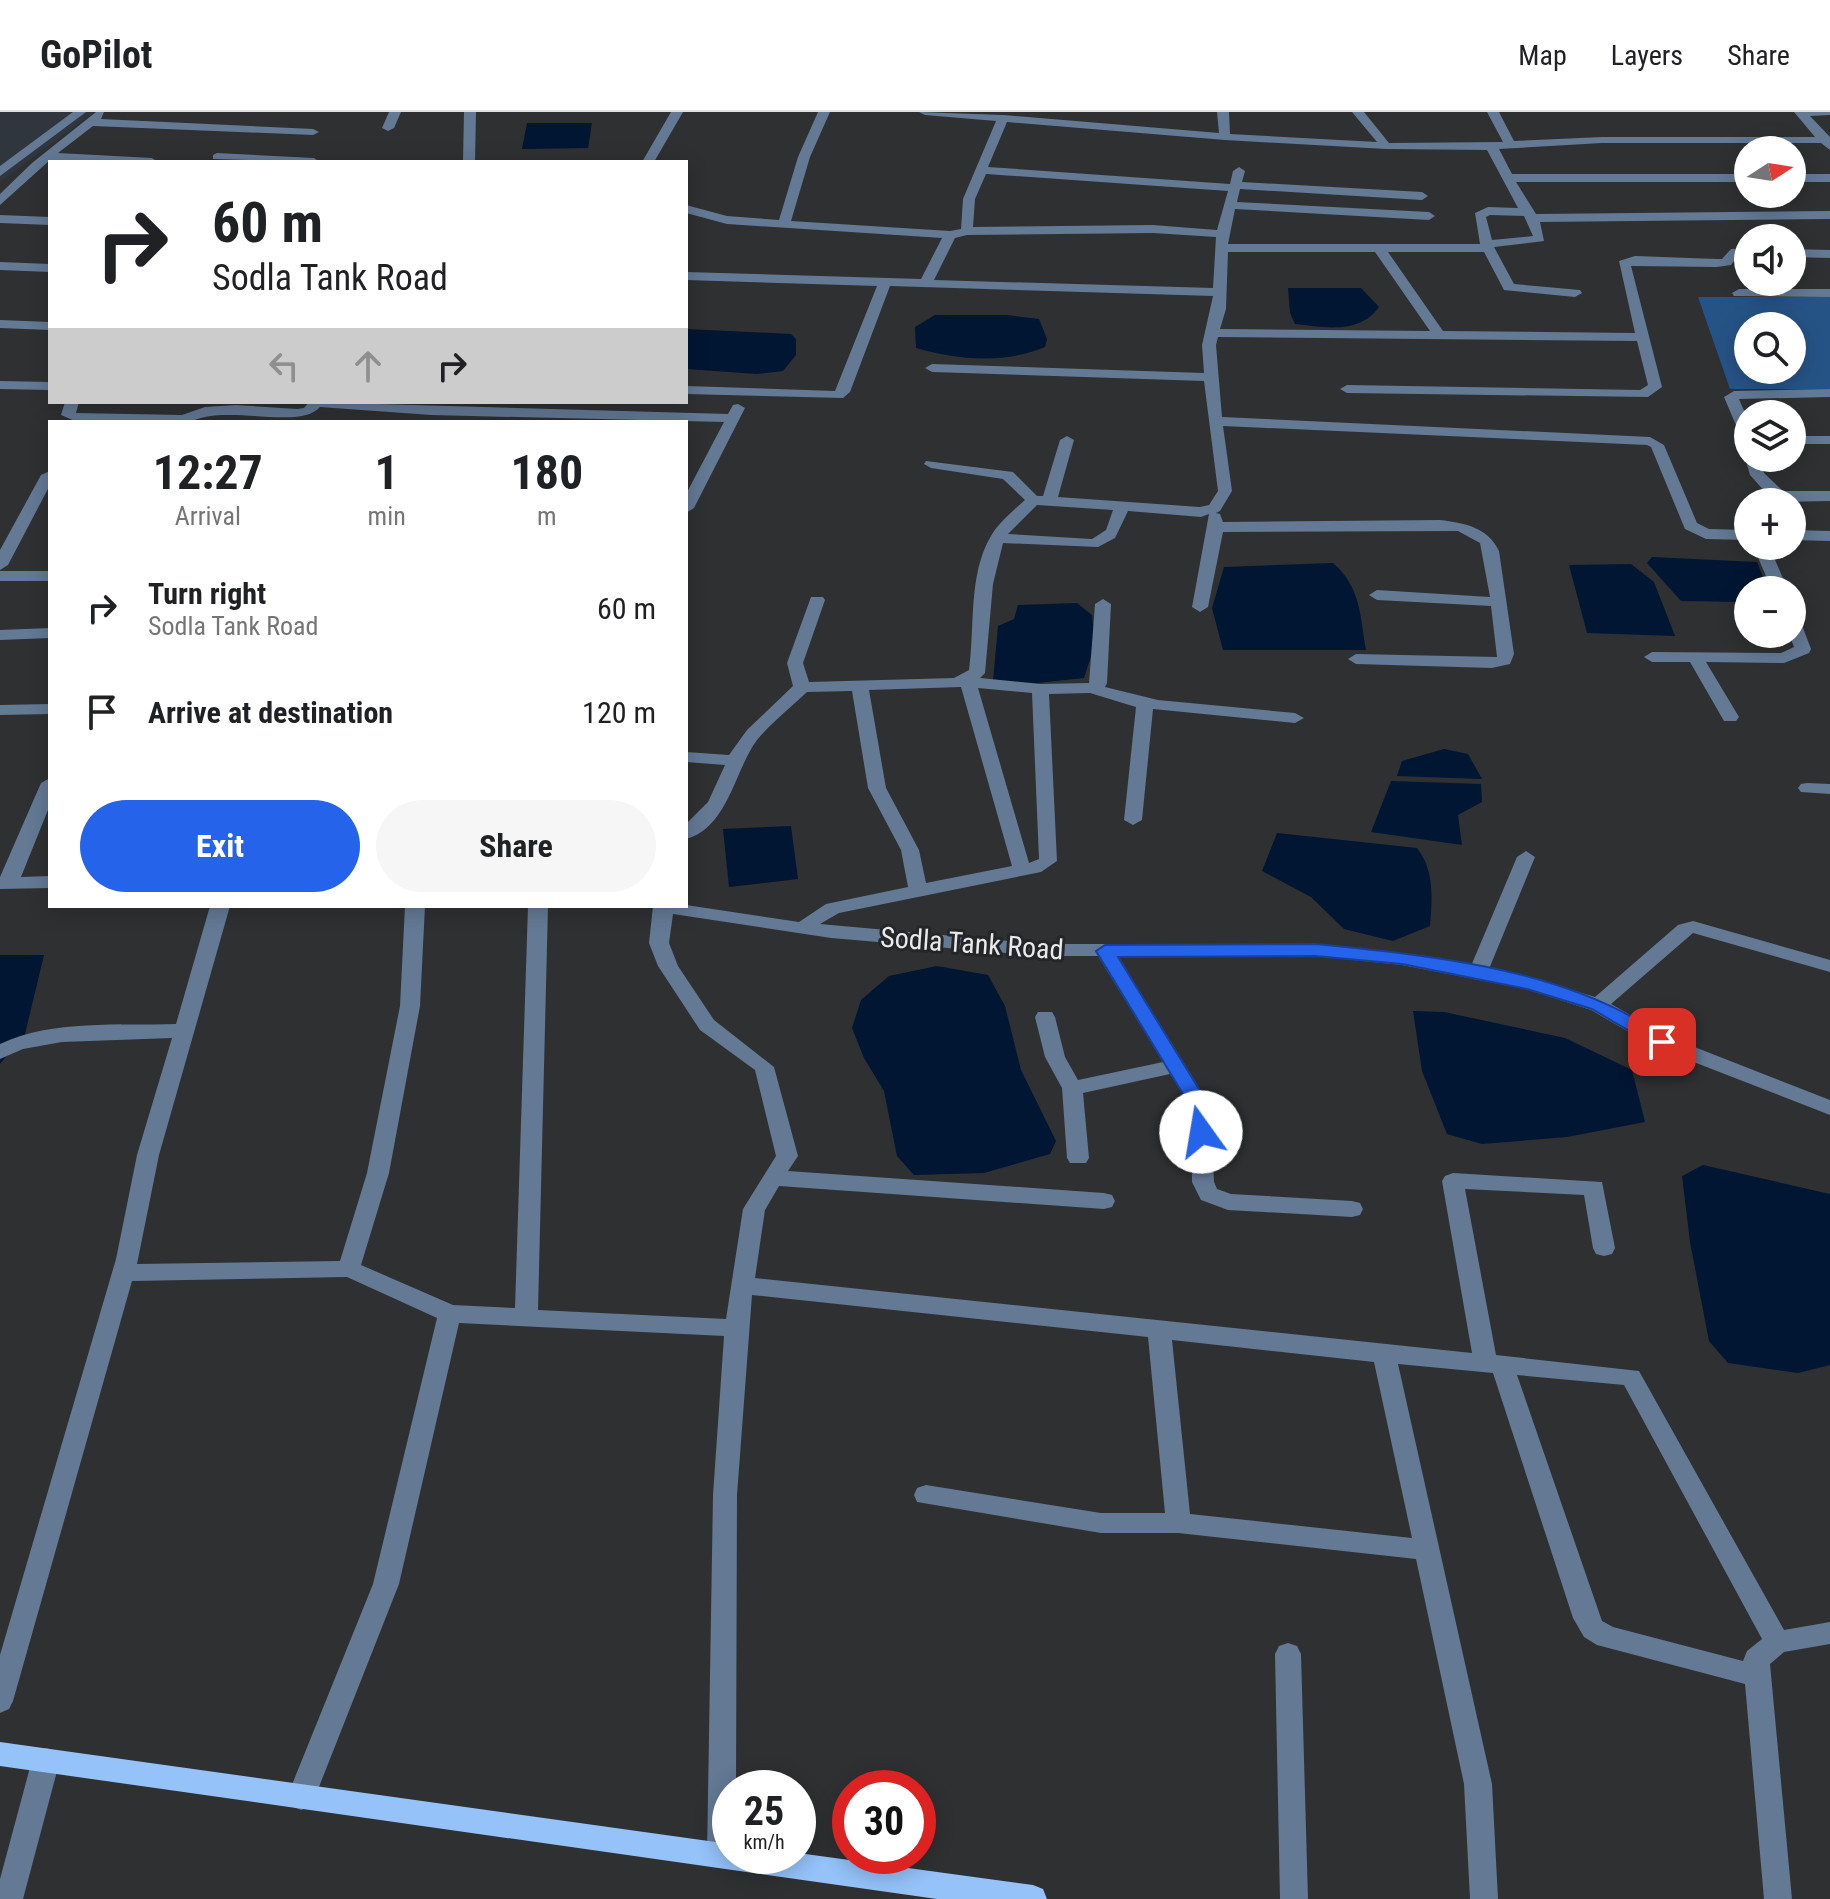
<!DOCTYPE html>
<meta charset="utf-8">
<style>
body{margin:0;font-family:"Roboto Condensed",sans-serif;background:#f6f6f6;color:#202124;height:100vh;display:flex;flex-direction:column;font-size:30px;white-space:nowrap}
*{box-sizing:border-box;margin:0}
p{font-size:26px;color:#757577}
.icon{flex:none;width:44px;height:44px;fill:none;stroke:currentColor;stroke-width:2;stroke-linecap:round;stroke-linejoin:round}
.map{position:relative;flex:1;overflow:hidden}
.sheet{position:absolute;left:48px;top:308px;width:640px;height:488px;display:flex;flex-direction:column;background:#fff;border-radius:0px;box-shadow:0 4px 20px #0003}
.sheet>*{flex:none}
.top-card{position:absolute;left:48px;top:48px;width:640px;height:244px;border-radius:0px;box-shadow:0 4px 20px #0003;background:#fff;color:#202124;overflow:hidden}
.needle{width:52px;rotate:78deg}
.controls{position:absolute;left:1734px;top:24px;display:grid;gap:16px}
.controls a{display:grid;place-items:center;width:72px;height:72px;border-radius:50%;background:#fff;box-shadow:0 4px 20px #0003;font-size:40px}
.speed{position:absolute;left:712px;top:1658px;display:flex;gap:16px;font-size:40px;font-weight:700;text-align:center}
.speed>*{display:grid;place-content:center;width:104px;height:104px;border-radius:50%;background:#fff;box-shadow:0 4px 20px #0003;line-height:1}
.speed small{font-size:20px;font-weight:400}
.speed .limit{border:12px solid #d22;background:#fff;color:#111}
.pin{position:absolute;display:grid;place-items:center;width:68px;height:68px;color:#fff;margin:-34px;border-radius:16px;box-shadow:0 4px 12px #0006}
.me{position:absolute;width:88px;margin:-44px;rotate:347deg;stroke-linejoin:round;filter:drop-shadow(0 0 6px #0008)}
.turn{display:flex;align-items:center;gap:28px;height:168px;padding:0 32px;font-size:36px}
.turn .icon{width:104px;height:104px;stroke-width:2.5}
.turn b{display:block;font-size:56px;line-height:68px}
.lanes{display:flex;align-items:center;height:76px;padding:0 32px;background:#0003;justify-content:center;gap:40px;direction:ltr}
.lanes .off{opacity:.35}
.eta{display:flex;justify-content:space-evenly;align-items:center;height:136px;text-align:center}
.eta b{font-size:48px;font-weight:700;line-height:56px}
.primary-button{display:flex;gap:16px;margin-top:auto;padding:16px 32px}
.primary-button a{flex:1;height:92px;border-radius:48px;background:#2563eb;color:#fff;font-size:32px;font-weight:700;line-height:92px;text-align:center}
.primary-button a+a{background:#f6f6f6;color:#202124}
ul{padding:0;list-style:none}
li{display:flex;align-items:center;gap:24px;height:104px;padding:0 32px}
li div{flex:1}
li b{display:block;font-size:30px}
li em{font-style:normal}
header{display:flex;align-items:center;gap:48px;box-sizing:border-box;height:112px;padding:0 40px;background:#fff;border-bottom:2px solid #e0e0e0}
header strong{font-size:38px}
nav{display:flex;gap:44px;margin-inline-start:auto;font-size:28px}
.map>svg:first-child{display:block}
.built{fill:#30363e}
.green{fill:#265386;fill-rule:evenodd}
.water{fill:#001633}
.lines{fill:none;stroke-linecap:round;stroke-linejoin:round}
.minor{fill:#637994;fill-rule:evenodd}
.major{fill:#94c2f9;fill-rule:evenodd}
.route{fill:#2563eb;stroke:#184099;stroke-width:2}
.labels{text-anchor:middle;stroke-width:6;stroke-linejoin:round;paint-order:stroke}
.street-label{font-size:28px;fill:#e9eaec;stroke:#242628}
</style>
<header>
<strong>GoPilot</strong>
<nav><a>Map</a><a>Layers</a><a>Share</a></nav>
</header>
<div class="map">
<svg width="1830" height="1787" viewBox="0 0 1830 1787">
<rect width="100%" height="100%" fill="#2e3032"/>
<!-- built -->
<polygon class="built" points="0,0 94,0 0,70"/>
<!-- green -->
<path class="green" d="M1698,185H1830V277H1730ZM1748,214H1792V258H1748Z"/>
<!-- water -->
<g class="water">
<polygon points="527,11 592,11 588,36 522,37"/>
<path d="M1288,176H1361L1379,195C1359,223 1324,215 1295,212L1290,201Z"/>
<path d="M935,203H1007L1039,207L1047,227L1045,235C1005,252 957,248 916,236L915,215Z"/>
<polygon points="686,217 791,222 796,227 796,243 783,259 757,262 686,257"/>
<polygon points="1652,445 1757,450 1768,478 1748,478 1748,490 1681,489 1647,451"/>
<path d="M1333,451C1361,475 1360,504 1366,538H1223L1212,496L1224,455Z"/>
<polygon points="1631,452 1654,470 1675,524 1587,521 1569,453"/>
<polygon points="1077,491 1092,503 1095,532 1084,566 1037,571 993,569 998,514 1014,507 1018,493"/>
<polygon points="1444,637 1468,642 1482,667 1397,664 1402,649"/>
<polygon points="1391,669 1481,672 1482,690 1458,703 1462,733 1371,720"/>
<polygon points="791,714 798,767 729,775 723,717"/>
<path d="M1277,721L1417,736C1435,759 1432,787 1430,814L1393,829L1344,817L1311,785L1262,759Z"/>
<polygon points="0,843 44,843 25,922 0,952"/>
<polygon points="937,854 988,863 1005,894 1021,958 1056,1029 1050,1042 984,1061 914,1063 897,1044 884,979 864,946 852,916 861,888 889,864"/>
<polygon points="1413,899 1444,900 1565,926 1632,958 1645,1010 1567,1025 1482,1032 1447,1022 1422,959"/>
<polygon points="1703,1053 1830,1082 1830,1253 1798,1261 1728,1251 1709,1229 1690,1130 1682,1064"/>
</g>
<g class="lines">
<!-- minor -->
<g class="minor">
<polygon points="73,0 86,0 0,64 0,54"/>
<polygon points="96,0 104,0 101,7 313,17 319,20 313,23 93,14 58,41 152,46 158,50 50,48 0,93 0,82 32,51"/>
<polygon points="389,0 401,0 394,16 388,19 382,16"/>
<polygon points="464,0 476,0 475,50 463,50"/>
<polygon points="671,0 683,0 654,50 642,50"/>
<path d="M818,0H830L810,45L791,109L950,119L961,117L963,87L996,9L925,3L919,0L1003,3L1219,21L1217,0H1229L1230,22L1377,30L1352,0H1364L1389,31L1503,30L1487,0H1499L1514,29L1602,25H1815L1794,0H1830V3L1810,4L1830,25V38L1821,31H1602L1499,37L1512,62H1748V70H1516L1536,102L1830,99V107L1540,110L1544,129L1494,135L1514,172L1580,178L1582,181L1575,185L1504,178L1484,140H1388L1443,219L1635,221L1619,149L1635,144L1717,147H1722L1731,137L1748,136V144H1738L1731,153L1717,155L1631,154L1662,275L1648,285L1347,281L1340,277L1347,273L1640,278L1648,273L1637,229L1218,225L1216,233L1222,305L1650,325L1664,333L1697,411L1709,417L1748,418V428L1706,427L1685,417L1651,335L1647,333L1223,314L1232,379L1220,399L1216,401L1220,402L1223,410L1440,408C1464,411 1488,415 1499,439L1514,542L1510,552L1492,556L1356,552L1348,547L1356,542L1497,545L1491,494L1377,488L1369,483L1377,478L1490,485L1480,431L1458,419L1223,420L1208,495L1200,500L1192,495L1209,402L1201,405L1128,399L1115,426L1098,435L1003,431L993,472L985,561L980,566L1040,572L1089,571L1095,492L1103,487L1111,492L1107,571L1105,575L1158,588L1295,601L1304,606L1295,611L1153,597L1142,708L1133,713L1124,708L1136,595L1090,581L1049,582L1057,749L1041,760L839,801L820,812L1042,832H1315L1402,841L1471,854L1517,745L1526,739L1535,745L1489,857L1529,865L1595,885L1678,813L1693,809L1830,848V860L1693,821L1611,892L1669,925L1830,988V1003L1655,935L1591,898L1526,877L1402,853L1315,844H1118L1211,995L1214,1070L1217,1077L1231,1082L1352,1089L1360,1091L1363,1097L1360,1103L1352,1105L1228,1098L1201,1088L1192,1070L1191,995L1170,962L1083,981L1089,1046L1086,1051H1070L1067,1046L1062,976L1045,945L1035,905L1038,900H1052L1055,905L1065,945L1078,968L1163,950L1098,844H1042L831,826L673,802L669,831L678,854L714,908L774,955L798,1044L788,1059L1104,1081L1112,1083L1115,1089L1112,1095L1104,1097L779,1074L765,1098L755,1166L1472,1241L1442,1069L1445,1064L1453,1061L1602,1070L1615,1136L1612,1142L1604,1144L1596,1142L1593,1136L1584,1083L1465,1077L1496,1243L1639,1259L1784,1518L1830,1510V1532L1784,1540L1770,1552L1792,1787H1764L1745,1572L1597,1533L1584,1525L1573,1506L1493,1261L1398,1252L1492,1672L1498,1787H1470L1464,1672L1416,1447L1178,1421H1101L917,1390L914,1383L917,1376L926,1373L1101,1401H1165L1148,1225L752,1183L737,1383L736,1676H730V1744H735L731,1752L721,1756L711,1752L707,1743L713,1383L724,1224L459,1211L399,1472L315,1685L311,1694L301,1698L291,1694L287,1685L373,1472L437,1206L347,1165L132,1169L13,1589L9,1597L0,1601V1543L116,1147L137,1043L172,926L62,930L23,937L0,947V932C53,907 119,914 176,912L210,794H230L159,1043L137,1152L340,1149L367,1061L400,894L405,794H425L420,894L389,1061L361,1153L453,1193L515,1196L528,794H548L538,1198L726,1207L743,1097L776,1044L755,958L700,918L658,854L649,831L653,794L686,793L799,810L826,792L908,775L901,738L868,676L852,579L807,580C790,596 771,611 757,628C735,657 728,716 686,727V712L708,690L725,653L686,650V640L729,643L747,618L793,574L787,551L811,485H823L825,488L803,551L809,570L954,566L969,558C975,516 968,462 991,424C999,410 1013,399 1025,388L1003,367L931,356L924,352L926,349L1013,360L1037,384H1043L1060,328L1067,324L1074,328L1058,385L1200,395L1209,393L1218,379L1204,269L932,260L925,256L932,252L1204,261L1202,233L1213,184L890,174L850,280L843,286L686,282V274L835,279L877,174L686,168V160L921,167L942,126L727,112L686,101V93L727,104L779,108L798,45ZM1007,10L1225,28L1386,37L1487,38L1518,96L1488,95L1475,101L1480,132H1228L1235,97L1429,108L1435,104L1429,100L1237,90L1240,77L1422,88L1428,84L1422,80L1242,70L1245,59L1239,55L1233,59L1230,72L988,55ZM986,62L1228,79L1217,118L1153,113L973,115L975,87ZM1490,103L1524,104L1533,124L1492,128L1486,105ZM1153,121L1216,125L1213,176L934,168L955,126L967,123ZM1228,140H1375L1430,219L1220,217L1226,197ZM1037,393L1113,398L1106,418L1092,427L1008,422ZM961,575L1012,754L926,771L919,738L886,676L869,578ZM978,576L1032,581L1039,747L1029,751ZM1172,1228L1374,1250L1412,1426L1190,1402ZM1517,1263L1624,1273L1762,1527L1747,1539L1743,1549L1613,1515L1602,1509Z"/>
<polygon points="217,41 314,46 320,50 213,47 213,43"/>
<rect x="1792" y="62" width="38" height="8"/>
<polygon points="0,103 50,105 50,113 0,111"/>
<polygon points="1792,137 1830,138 1830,146 1792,145"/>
<polygon points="0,150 50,152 50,160 0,158"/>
<polygon points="1739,177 1830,177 1830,185 1734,184 1732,181"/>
<polygon points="0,208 50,210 50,218 0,216"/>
<polygon points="0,269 50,270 50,278 0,277"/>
<polygon points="1830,277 1830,285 1739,287 1748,308 1748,329 1741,325 1724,285 1734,279"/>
<path d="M65,290H79L76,301L182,303L205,295L236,293L297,297L304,296L309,290L728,302L733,293L738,292L745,296L694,396L686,401V382L724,310L431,303L320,295C299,319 225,291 190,310L75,309L61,303Z"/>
<rect x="1792" y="324" width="38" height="8"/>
<polygon points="1747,343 1748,346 1759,346 1764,361 1783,379 1830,379 1830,389 1774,390 1750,363 1745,346"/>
<polygon points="50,359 50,373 8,453 0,458 0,438 41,363"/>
<polygon points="1792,418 1830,419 1830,429 1792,428"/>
<polygon points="1753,434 1769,434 1788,478 1772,478"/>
<rect x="0" y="459" width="50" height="10"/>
<polygon points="1792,503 1800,508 1811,537 1809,541 1784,551 1706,550 1739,605 1736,609 1724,609 1690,550 1652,550 1644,545 1652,540 1781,541 1794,535 1789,522 1792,522"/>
<polygon points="50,516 50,526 0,528 0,518"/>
<polygon points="50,592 50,602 0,603 0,593"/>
<polygon points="50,666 50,693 21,765 50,764 50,776 0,777 0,765 41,671"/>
<polygon points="1807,671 1830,672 1830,682 1801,680 1798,676 1801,672"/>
<polygon points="1288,1531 1297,1534 1301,1542 1308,1787 1280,1787 1275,1542 1279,1534"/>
<polygon points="46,1636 56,1639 60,1648 23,1787 0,1787 0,1767 32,1648 36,1639"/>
</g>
<!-- major -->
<polygon class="major" points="0,1630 730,1732 730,1744 798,1744 798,1741 1033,1773 1043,1777 1047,1787 937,1787 0,1654"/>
</g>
<!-- route -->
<path class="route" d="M1315,832C1424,843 1545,854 1641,910C1651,916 1664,921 1671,930L1662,936L1655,934L1592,897L1527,877L1402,852L1315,844L1118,845L1210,995L1211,1020L1208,1025H1195L1191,995L1096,839L1105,833Z"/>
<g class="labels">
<!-- street labels -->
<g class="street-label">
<text transform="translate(972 831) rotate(4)" y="10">Sodla Tank Road</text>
</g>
</g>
</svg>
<div class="controls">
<a><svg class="needle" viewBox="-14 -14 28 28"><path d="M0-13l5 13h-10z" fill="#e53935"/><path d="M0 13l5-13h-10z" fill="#757577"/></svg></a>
<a><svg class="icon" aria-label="sound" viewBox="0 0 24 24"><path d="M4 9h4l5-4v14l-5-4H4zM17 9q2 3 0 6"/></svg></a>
<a><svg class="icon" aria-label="search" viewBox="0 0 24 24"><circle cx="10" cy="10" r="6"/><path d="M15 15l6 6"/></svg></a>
<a><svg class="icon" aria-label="layers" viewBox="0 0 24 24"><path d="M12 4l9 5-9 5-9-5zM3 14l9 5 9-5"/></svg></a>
<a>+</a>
<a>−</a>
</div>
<div class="speed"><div>25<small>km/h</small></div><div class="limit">30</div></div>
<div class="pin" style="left:1662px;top:930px;background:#d93025"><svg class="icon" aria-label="arrive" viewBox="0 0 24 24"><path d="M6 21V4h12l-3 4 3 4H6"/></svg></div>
<svg class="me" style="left:1201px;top:1020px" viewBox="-20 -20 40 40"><circle r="19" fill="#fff"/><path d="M0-13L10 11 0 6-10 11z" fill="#2563eb"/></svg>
<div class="top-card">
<div class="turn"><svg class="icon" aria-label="right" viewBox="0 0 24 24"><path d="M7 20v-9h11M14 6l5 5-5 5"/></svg><div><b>60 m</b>Sodla Tank Road</div></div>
<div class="lanes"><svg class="icon off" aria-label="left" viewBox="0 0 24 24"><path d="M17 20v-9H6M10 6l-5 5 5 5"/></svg><svg class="icon off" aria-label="ahead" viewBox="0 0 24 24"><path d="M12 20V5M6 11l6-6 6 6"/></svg><svg class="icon" aria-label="right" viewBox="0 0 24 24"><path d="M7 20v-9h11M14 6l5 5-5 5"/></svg></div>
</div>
<section class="sheet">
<div class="eta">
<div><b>12:27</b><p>Arrival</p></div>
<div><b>1</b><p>min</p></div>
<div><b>180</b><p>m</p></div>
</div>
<ul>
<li><svg class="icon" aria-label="right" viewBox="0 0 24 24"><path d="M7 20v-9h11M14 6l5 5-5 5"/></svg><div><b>Turn right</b><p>Sodla Tank Road</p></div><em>60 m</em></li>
<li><svg class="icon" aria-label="arrive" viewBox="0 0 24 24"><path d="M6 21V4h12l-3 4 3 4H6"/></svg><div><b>Arrive at destination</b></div><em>120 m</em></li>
</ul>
<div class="primary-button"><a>Exit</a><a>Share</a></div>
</section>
</div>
